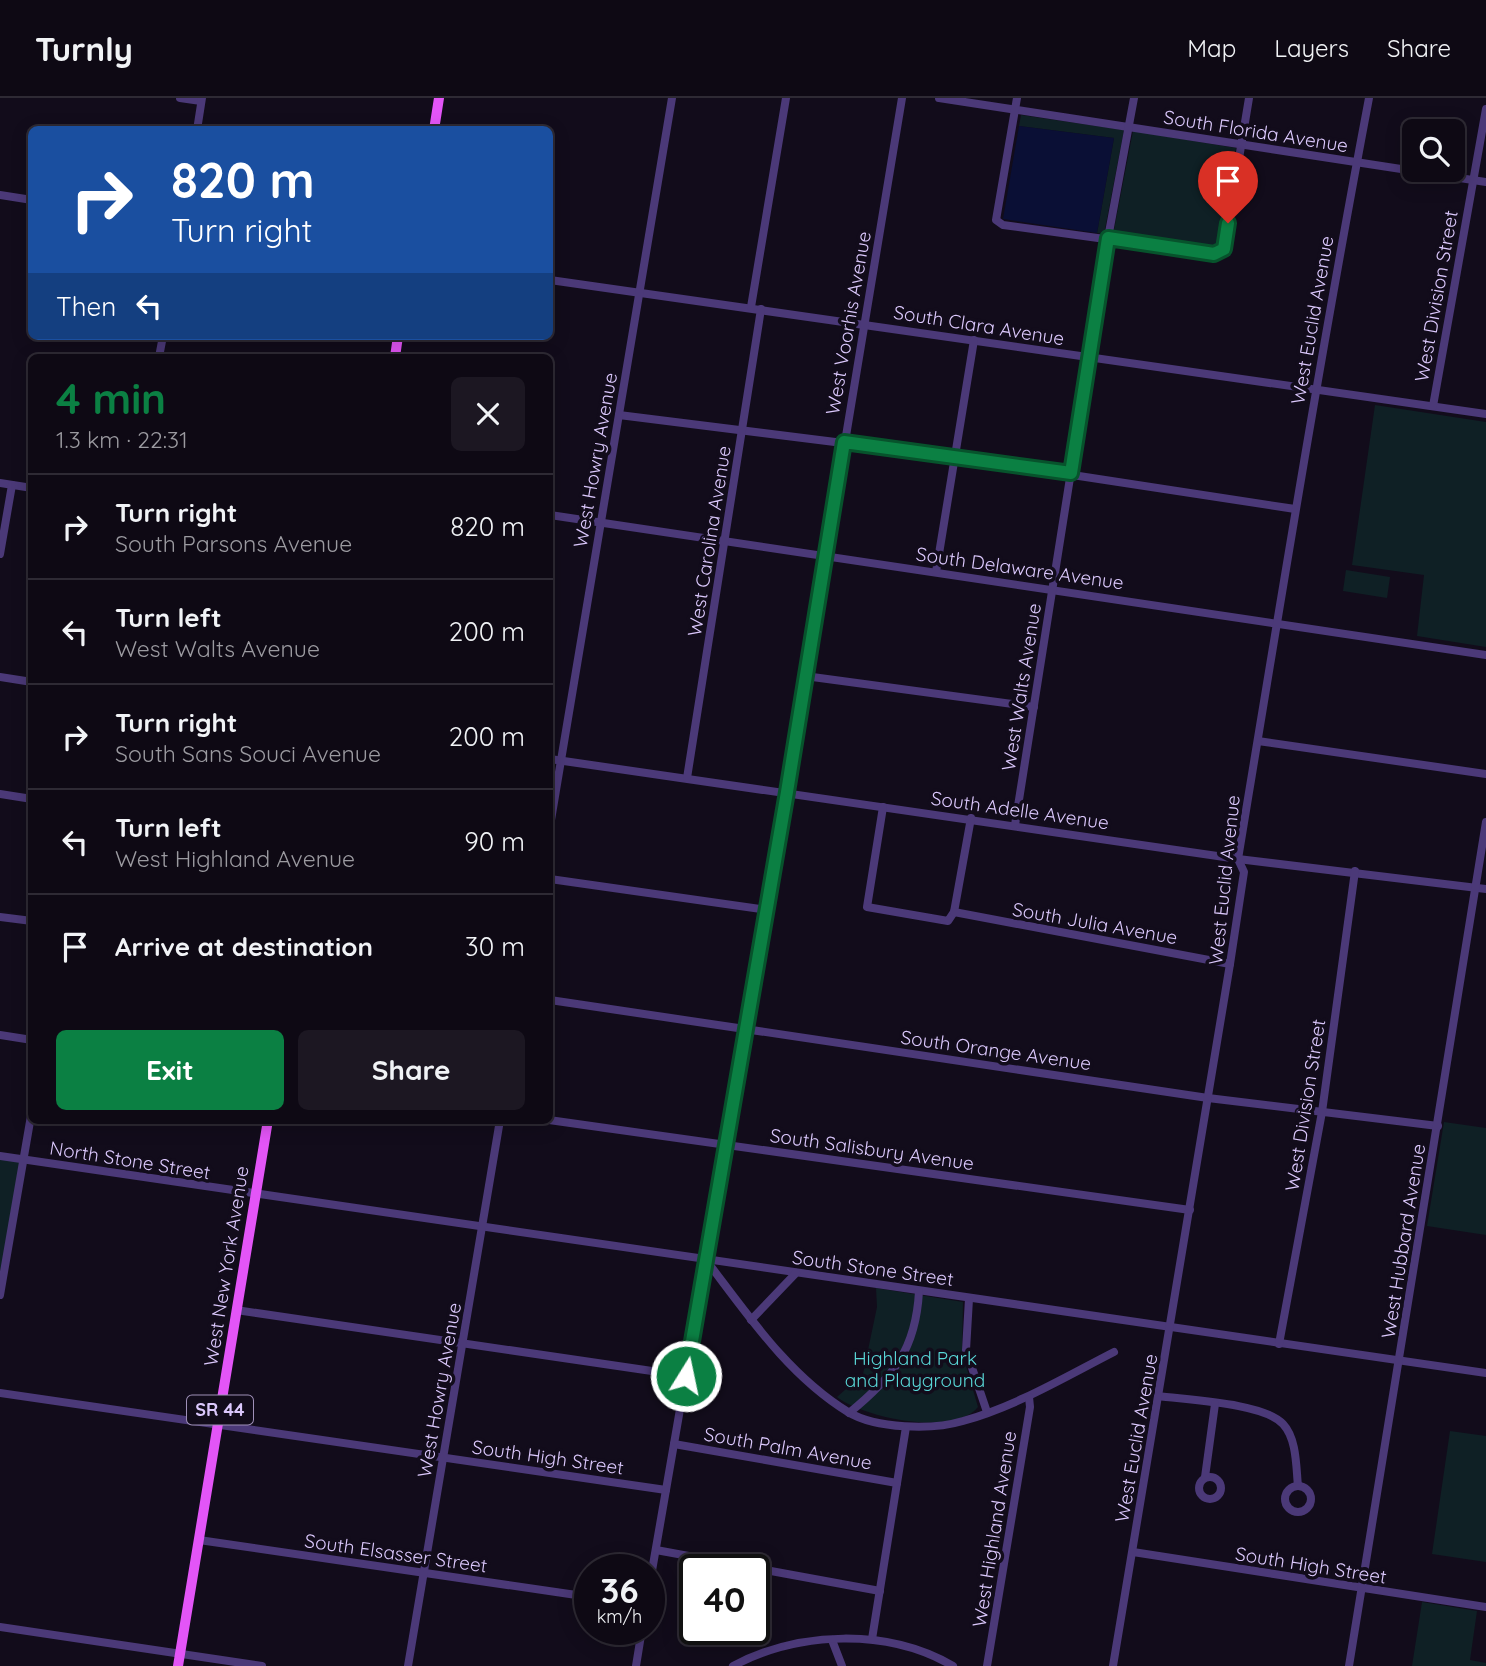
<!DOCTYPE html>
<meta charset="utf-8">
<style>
body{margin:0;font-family:Quicksand,sans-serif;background:#1c1722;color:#f1f3f6;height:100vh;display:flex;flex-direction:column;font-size:26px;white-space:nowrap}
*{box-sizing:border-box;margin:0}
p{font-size:23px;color:#9b9aa0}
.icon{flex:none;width:38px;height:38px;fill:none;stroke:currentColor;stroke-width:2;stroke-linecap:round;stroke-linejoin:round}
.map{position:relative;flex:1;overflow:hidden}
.details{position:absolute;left:28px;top:256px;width:525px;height:770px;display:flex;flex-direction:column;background:#0e0914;border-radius:10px;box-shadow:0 4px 18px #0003,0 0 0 2px #2e2a34}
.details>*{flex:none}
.hud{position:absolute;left:28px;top:28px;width:525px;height:214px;border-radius:10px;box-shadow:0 4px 18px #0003,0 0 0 2px #2e2a34;background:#1a4fa0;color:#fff;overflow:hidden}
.buttons{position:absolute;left:1402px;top:21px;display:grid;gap:14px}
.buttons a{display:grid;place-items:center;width:63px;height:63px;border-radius:10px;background:#0e0914;box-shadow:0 4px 18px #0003,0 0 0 2px #2e2a34;font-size:35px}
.speed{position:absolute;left:574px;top:1456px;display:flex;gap:14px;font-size:35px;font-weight:700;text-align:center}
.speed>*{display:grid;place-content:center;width:91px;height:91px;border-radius:50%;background:#0e0914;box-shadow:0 4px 18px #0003,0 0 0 2px #2e2a34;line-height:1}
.speed small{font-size:18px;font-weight:400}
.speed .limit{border:4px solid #111;border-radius:10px;background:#fff;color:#111}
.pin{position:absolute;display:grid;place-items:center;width:60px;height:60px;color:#fff;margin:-72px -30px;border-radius:50% 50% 50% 0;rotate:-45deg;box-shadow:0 0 7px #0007}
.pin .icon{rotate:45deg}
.me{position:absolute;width:77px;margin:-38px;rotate:10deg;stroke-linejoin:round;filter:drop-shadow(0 0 5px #0008)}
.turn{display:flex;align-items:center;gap:24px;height:147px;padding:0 28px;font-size:32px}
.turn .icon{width:91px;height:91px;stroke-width:2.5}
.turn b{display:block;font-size:49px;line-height:60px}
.then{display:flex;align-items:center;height:66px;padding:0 28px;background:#0003;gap:14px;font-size:26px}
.round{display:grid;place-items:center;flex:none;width:74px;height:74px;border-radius:10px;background:#1c1722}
.overview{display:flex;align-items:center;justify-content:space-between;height:119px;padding:0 28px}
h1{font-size:42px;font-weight:700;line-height:52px;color:#0b8043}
.button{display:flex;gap:14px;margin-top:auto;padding:14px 28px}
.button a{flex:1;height:80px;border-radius:10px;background:#0b8043;color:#fff;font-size:28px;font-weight:700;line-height:80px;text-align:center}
.button a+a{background:#1c1722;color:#f1f3f6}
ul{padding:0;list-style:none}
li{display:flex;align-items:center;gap:21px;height:105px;padding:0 28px;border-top:2px solid #2e2a34}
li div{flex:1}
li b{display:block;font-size:26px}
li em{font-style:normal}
header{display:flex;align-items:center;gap:42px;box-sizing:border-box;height:98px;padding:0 35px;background:#0e0914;border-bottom:2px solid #2e2a34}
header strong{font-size:33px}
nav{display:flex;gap:38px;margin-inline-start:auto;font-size:24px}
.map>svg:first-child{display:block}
.green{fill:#0f2025}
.water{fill:#0a0f35}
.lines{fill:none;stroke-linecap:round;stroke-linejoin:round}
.minor{stroke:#4b3978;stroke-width:8}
.major{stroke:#e355f7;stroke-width:10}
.route-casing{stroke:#07532c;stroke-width:18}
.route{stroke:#0b8043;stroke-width:12}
.labels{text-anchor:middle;stroke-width:7;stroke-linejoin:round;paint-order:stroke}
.shield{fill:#120c1b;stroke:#9f90b8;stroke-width:2}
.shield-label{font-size:18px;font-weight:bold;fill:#dbc8fc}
.street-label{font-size:19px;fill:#dbc8fc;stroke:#120c1b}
.park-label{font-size:19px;fill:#59d7d7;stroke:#120c1b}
</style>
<header>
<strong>Turnly</strong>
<nav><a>Map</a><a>Layers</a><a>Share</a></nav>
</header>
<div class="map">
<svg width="1486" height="1568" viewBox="0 0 1486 1568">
<rect width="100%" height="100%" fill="#120c1b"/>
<!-- green -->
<g class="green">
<polygon points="1021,17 1124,32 1104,136 1097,135 1114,40 1019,28"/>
<polygon points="1133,33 1236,50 1220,148 1214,152 1113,137"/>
<polygon points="1375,307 1486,324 1486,549 1417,538 1424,477 1352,467"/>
<polygon points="1346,472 1390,479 1387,500 1343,493"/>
<polygon points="1444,1024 1486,1030 1486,1137 1427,1128"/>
<polygon points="0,1058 23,1062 0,1192"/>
<path d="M876,1190L963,1204L962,1254L978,1309C954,1339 864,1320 837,1299L863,1276L877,1209Z"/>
<polygon points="1450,1333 1486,1338 1486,1464 1432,1456"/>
<polygon points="1422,1504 1477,1513 1470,1562 1486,1565 1486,1568 1412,1568"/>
</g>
<!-- water -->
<polygon class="water" points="1019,28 1114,40 1097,135 1003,121"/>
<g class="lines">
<!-- minor -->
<g class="minor">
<polyline points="180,0 201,3"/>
<polyline points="939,0 1486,84"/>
<polyline points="1017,0 996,122 1003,127 1214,156 1224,151 1249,0"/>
<polyline points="197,32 202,0"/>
<polyline points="0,97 32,102"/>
<polyline points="550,182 1486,316"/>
<polyline points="751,209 786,0"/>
<polyline points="159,259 163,238"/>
<polyline points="1433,308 1486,11"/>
<polyline points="619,317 955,359 1295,411"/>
<polyline points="0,385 32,390"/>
<polyline points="550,417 1486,557"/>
<polyline points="0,456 12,387"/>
<polyline points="936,474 974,242"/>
<polyline points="805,578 1034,609"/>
<polyline points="0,579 32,584"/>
<polyline points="1258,643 1486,676"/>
<polyline points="550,661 1238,761 1486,791"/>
<polyline points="687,680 761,211"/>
<polyline points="0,696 32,701"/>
<polyline points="883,709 867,809 948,823 954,814 971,720"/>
<polyline points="1015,727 1108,140 1134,0"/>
<polyline points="550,728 672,0"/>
<polyline points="550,781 767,812"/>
<polyline points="954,814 1230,866"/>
<polyline points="0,819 32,823"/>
<polyline points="550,902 1208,1000 1438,1028"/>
<polyline points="0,937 32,942"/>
<polyline points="549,1022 1190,1112"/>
<polyline points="0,1058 1486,1275"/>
<path d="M706,1162C748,1217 788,1277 848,1314C876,1331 933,1332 963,1323C1017,1308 1065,1279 1114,1254"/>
<polyline points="0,1197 32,1012"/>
<polyline points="969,1201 966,1252 987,1314"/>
<polyline points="236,1212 686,1278"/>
<polyline points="751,1222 796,1175"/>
<polyline points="1279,1246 1322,1014 1355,773"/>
<polyline points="0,1295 666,1392"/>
<path d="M1158,1298C1188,1302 1264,1305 1283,1326C1297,1341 1296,1369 1298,1388"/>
<path d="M849,1315C893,1279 916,1252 919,1193"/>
<polyline points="674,1346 897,1385"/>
<circle cx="1210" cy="1390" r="11"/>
<polyline points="1205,1379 1215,1306"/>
<circle cx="1298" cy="1401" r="13"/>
<polyline points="199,1442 590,1499"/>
<polyline points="656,1452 880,1493"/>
<polyline points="1133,1454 1486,1509"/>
<polyline points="649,1490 787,694 902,0"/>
<polyline points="0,1529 262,1568"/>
<polyline points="872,1541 906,1329"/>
<polyline points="832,1542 842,1568"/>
<polyline points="408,1568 500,1022"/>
<polyline points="636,1568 642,1531"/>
<path d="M733,1568C799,1533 888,1530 953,1568"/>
<polyline points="987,1568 1030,1309 1029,1299"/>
<path d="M1113,1568L1230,866L1244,774L1238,761C1280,507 1321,253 1369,0"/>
<polyline points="1349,1568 1486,724"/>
</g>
<!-- major -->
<g class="major">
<polyline points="434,32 439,0"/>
<polyline points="395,259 398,238"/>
<polyline points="178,1568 268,1022"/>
</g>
</g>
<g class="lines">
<!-- route casing -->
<g class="route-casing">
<polyline id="route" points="686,1278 787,694 844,344 1071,375 1108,140 1214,156 1224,151 1228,125"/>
</g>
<!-- route -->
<use href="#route" class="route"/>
</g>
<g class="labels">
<!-- shield labels -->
<rect class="shield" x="187" y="1297.5" width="66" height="29" rx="5"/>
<g class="shield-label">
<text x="220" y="1318">SR 44</text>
</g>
<!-- street labels -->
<g class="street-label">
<text transform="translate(1256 33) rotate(9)" y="7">South Florida Avenue</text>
<text transform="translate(1436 198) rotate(-80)" y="7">West Division Street</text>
<text transform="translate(1312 222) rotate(-80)" y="7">West Euclid Avenue</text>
<text transform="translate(848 225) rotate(-80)" y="7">West Voorhis Avenue</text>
<text transform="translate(979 227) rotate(9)" y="7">South Clara Avenue</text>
<text transform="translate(595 362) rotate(-80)" y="7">West Howry Avenue</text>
<text transform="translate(709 443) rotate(-81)" y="7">West Carolina Avenue</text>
<text transform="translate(1020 470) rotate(8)" y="7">South Delaware Avenue</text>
<text transform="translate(1021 589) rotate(-81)" y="7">West Walts Avenue</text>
<text transform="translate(1020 712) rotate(8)" y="7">South Adelle Avenue</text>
<text transform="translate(1224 782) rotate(-84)" y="7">West Euclid Avenue</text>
<text transform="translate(1095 825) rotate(10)" y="7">South Julia Avenue</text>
<text transform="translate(996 952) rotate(8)" y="7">South Orange Avenue</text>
<text transform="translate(1305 1007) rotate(-81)" y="7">West Division Street</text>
<text transform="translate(872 1051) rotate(8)" y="7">South Salisbury Avenue</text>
<text transform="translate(130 1062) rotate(9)" y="7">North Stone Street</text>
<text transform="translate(1403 1143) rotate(-81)" y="7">West Hubbard Avenue</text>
<text transform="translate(226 1168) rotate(-81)" y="7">West New York Avenue</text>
<text transform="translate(873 1170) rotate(8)" y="7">South Stone Street</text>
<text transform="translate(439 1292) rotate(-80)" y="7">West Howry Avenue</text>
<text transform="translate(1136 1340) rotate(-80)" y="7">West Euclid Avenue</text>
<text transform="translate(788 1350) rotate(10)" y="7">South Palm Avenue</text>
<text transform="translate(548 1359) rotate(8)" y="7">South High Street</text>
<text transform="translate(994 1431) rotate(-81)" y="7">West Highland Avenue</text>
<text transform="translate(396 1455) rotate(8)" y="7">South Elsasser Street</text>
<text transform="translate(1311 1467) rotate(9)" y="7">South High Street</text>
</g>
<!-- park labels -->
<g class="park-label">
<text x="915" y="1267">Highland Park<tspan x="915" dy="22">and Playground</tspan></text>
</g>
</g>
</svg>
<div class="buttons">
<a><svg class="icon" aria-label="search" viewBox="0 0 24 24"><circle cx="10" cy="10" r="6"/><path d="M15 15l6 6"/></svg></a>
</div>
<div class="speed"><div>36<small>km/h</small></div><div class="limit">40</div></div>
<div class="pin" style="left:1228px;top:125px;background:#d93025"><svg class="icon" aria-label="arrive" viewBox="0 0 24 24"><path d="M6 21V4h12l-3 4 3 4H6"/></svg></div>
<svg class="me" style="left:686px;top:1278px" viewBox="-20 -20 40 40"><circle r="17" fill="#0b8043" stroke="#fff" stroke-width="3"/><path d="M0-11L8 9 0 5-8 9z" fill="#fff"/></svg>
<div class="hud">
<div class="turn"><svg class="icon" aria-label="right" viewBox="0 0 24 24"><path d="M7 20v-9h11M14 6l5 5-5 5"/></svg><div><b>820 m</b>Turn right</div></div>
<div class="then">Then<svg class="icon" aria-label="left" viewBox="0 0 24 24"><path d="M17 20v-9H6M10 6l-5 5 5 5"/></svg></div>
</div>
<section class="details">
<div class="overview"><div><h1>4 min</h1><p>1.3 km · 22:31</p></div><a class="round"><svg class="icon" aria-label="close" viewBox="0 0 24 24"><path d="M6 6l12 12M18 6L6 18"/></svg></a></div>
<ul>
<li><svg class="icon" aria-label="right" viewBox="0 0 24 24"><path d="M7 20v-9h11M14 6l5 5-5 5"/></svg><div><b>Turn right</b><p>South Parsons Avenue</p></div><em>820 m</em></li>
<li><svg class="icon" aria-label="left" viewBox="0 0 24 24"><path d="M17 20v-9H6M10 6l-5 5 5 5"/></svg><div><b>Turn left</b><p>West Walts Avenue</p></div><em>200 m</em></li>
<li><svg class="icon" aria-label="right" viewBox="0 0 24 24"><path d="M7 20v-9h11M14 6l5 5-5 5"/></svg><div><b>Turn right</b><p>South Sans Souci Avenue</p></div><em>200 m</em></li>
<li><svg class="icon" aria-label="left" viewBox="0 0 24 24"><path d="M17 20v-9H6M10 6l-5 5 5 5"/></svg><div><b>Turn left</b><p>West Highland Avenue</p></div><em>90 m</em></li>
<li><svg class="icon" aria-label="arrive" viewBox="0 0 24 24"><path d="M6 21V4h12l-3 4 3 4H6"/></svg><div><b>Arrive at destination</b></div><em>30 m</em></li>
</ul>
<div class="button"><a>Exit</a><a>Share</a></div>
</section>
</div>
